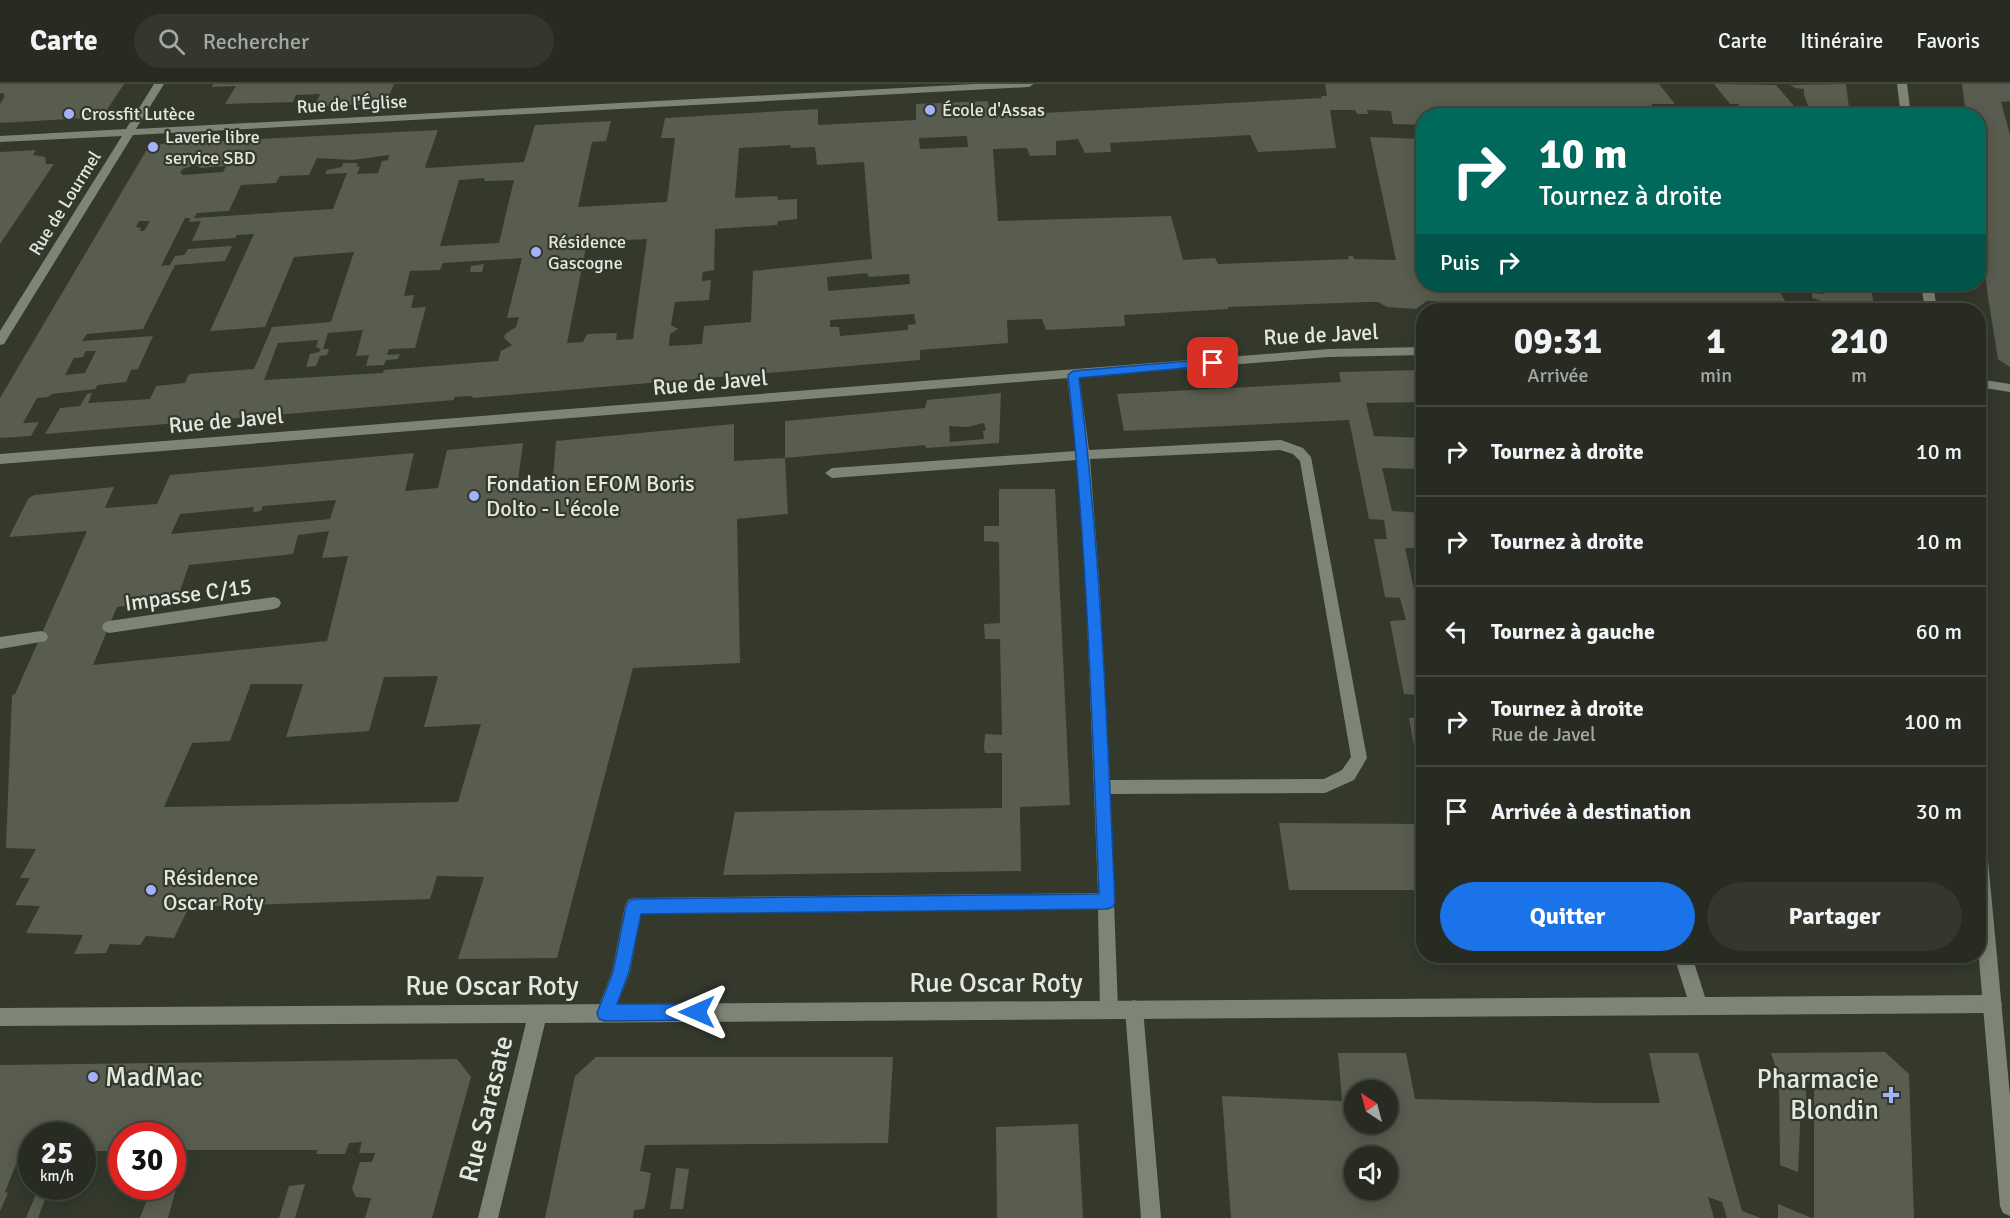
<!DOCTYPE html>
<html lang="fr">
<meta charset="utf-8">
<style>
body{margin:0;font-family:Signika,sans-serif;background:#33372e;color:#f1f3f6;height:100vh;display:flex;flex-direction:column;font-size:22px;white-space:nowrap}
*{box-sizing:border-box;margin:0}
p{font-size:20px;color:#a4a7a5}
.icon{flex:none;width:33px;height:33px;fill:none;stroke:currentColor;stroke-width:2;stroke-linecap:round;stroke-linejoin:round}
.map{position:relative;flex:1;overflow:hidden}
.drawer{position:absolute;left:1416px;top:219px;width:570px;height:660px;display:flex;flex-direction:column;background:#272b21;border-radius:24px;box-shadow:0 3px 15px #0003,0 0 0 2px #43473f}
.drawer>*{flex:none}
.banner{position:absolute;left:1416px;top:24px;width:570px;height:183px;border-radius:24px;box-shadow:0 3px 15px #0003,0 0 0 2px #43473f;background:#00695c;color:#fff;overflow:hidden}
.needle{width:39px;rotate:324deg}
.tools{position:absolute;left:1344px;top:996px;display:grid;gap:12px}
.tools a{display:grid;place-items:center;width:54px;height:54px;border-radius:50%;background:#272b21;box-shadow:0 3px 15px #0003,0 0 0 2px #43473f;font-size:30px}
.speed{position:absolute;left:18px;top:1038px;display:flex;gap:12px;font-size:30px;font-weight:700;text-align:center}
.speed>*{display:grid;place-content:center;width:78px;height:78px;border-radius:50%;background:#272b21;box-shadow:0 3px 15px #0003,0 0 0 2px #43473f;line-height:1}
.speed small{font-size:15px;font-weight:400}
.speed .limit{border:9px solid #d22;background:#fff;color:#111}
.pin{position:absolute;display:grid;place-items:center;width:51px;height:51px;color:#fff;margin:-26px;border-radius:12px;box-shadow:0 3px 9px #0006}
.me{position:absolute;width:66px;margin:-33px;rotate:270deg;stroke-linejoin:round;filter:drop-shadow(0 0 4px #0008)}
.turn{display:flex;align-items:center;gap:21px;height:126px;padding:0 24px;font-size:27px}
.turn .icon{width:78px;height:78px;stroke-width:2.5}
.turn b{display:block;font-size:42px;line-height:51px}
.then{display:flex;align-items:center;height:57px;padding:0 24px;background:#0003;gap:12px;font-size:22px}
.eta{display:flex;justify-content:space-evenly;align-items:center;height:102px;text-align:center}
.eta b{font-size:36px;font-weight:800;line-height:42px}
.button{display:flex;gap:12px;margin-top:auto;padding:12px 24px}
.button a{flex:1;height:69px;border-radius:36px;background:#1a73e8;color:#fff;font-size:24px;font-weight:800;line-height:69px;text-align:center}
.button a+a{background:#33372e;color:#f1f3f6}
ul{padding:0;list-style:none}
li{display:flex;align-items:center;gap:18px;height:90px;padding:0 24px;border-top:2px solid #43473f}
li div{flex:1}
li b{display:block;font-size:22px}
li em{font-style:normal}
header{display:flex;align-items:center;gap:36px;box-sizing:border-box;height:84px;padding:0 30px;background:#272b21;border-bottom:2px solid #43473f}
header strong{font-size:28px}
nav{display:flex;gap:33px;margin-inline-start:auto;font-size:21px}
.search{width:420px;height:54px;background:#33372e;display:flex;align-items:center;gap:15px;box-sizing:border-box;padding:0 21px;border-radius:33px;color:#a4a7a5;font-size:22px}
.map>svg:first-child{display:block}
.building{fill:#585d4f;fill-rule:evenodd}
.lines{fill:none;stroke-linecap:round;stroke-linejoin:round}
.service{fill:#7f8576;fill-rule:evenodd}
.minor{fill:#7f8576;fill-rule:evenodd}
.tertiary{fill:#7f8576;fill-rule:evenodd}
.route{fill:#1a73e8;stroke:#114b97;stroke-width:1.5}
.poi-dot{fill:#a3b2fd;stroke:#34392c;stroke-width:2}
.labels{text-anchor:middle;stroke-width:4.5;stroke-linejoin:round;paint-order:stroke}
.far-street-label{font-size:18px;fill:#e4e8df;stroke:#34392c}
.far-poi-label{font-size:18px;fill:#e4e8df;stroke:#34392c;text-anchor:start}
.street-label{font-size:22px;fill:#e4e8df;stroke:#34392c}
.poi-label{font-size:22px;fill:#e4e8df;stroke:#34392c;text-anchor:start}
.near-street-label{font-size:27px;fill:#e4e8df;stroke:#34392c}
.near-poi-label{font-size:27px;fill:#e4e8df;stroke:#34392c;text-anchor:start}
</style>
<header>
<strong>Carte</strong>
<div class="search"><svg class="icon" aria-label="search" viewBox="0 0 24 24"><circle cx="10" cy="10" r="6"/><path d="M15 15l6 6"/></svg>Rechercher</div>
<nav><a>Carte</a><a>Itinéraire</a><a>Favoris</a></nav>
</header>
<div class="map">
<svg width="2010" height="1134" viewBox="0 0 2010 1134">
<rect width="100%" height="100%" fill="#34392c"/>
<!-- building -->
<g class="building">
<polygon points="0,0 124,0 102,33 0,39 0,20 5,12 3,9 0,9"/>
<polygon points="213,0 394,0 386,19 314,23 320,10 296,11 293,18 225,20 236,2 212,3"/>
<path d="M1325,0H1659L1675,20H1651L1658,32H1424V41L1393,40L1391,27L1367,26L1368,30H1357L1355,26H1330L1336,64L1258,68L1250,51L1110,59L1111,68L1085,69L1078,55L1056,57V71L1030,72L1027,64L993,65L998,137L1171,132L1183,176L1215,174L1218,180L1349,175L1348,172H1353L1354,175L1396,176L1370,53L1424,55V200H1712L1714,204L1741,205L1738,200H1780L1777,203L1788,222L1796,225L1803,220L1814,221L1824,226H1452L1436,217H1427L1416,225L1387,223L1378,218H1366L1228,223V225L1124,231L1125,242L1046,246L1042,235L1007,236L1008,259L920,266V276L473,314L472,312L454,313V316L45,350L60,324L80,322L87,310L92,309L88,319L150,315L156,302L185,299L189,290L254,285L272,243L331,238L354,168L294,173L265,243L210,247L254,150L237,151L235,154L192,157L201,137L189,138L190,134H185L161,182L170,181L175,172L184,171L188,165L232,162L225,177L175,181L143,245L87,250L82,257L153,252L138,285L131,286L126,298L98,301L95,305L52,310L48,313L37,314L23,339L39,338L31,352L0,354V314L146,67L161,60L438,46L425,83L427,84L524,78L535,41L611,37L606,57L592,58L578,123L667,118L675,54H661L665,34L818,25V41L837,40L916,36V20L988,17L990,32L1322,14L1321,12H1327ZM967,52L968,63L920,65L919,54ZM790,61L791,64L815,63L817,81L864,78L872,175L753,187L751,238L704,242L702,260L669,262L670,250L678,245L671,241L675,218L709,216L711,196L702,197V193L703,188L714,186L715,145L777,141L778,137L797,135V115L778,116L777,112L735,114L739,64ZM389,71L388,76L382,77L378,89L357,90L360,83L357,82V79H343L342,83L327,86L325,90L347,89L333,125L194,134L197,129L229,127L241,101L276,99L280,92L309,91L317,74L352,76ZM195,81L201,84L226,82L223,88L183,91L180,89L183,85ZM484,94L485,97L514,96L499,159L440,162L459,96ZM139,137H150L144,147H140L141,144L136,143ZM647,155L633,255L616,256L617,249L587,250L583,258L567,259L587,158ZM522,174L507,234L519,233L516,243L505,250L504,254L512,261L501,267L498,277L384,286L383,289L264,296L278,259L318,256L316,263L321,265L319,268L310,270L306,283L316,282L320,272L327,271L329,265H323L328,249L363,246L356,272L369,271L366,282L384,281L386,276L398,275L400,270L387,271L389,265L415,264L426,223L411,224L414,211L404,212L410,187L440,186L443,179ZM867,189L869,193L909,190L910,200L828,207L827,193ZM914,230L916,240L908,241V246L840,252L839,243H830V236ZM86,267H96L85,289L65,291L74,274L83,273Z"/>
<polygon points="1714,0 1776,1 1794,22 1808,22 1804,11 1804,5 1795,4 1790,1 1846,0 1850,32 1739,32 1743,29 1738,21 1740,20 1730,20"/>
<polygon points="1962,0 2010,0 2010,17 2001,18 2010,51 2010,283 1998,275 1988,213 1978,128 1978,32 1966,32"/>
<polygon points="36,66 33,71 45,73 46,80 54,80 0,160 0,68"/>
<polygon points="484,180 482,188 470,188 471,182"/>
<polygon points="1806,200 1871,200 1874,226 1825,226 1825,218 1812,214 1812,209 1824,210 1824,205"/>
<polygon points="1424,286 1424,318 1366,319 1374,352 1424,354 1424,385 1382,384 1392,427 1424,429 1424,464 1405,464 1414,505 1424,505 1423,620 1420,611 1404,610 1390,537 1406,536 1400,514 1385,513 1374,455 1387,455 1384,436 1369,435 1349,336 1124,347 1117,310 1341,298 1339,288"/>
<path d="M1001,309L999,359L926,364L925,361L785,374V337L925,324L927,316ZM984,339L986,346L983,347L984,355L950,358L949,342L967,343Z"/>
<path d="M734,340V377L785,374L788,430L737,435L740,579L633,584L557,874L458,875L484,793L437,792L430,815L189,823L174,854L146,852L140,861L110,860L106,869L74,870L83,851L26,849L40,822L15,821L30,794H20L36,765L6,764V762L12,611L15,610L87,447L9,453L28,415L34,411L114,403L105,424L157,420L170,391L414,369L405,407L438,404L447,366L523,359L518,397L553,393L556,357ZM336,416L330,435L171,450L180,430L254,423L253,428L261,427L263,422ZM329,447L322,474L348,472L327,557L93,581L117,523L177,516L189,481L293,470L298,451ZM438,592L424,643L481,640L458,718L164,723L192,659L230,657L251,600H303L286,653L369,647L384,593Z"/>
<polygon points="999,405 1055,405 1070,721 1020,723 1021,787 723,791 735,728 1002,724 1002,669 985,669 984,664 985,650 1002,651 1000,555 985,555 984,540 1000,539 999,458 984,457 984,442 999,442"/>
<polygon points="1424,633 1424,706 1422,706 1409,634"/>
<polygon points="1279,739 1424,740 1424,806 1289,806"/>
<polygon points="1885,968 1909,990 1914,1134 1814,1134 1814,996 1806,997 1806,1022 1801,1020 1798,1088 1780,1081 1779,993 1771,969"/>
<path d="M1338,969H1406L1415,1015L1601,1019H1660L1649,969H1698L1742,1127L1761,1134H1727L1722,1118L1708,1113L1714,1134H1231L1222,1012L1342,1017ZM1354,1006H1388V1040H1354ZM1354,1072H1388V1106H1354Z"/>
<polygon points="596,973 893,973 888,1059 645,1061 640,1087 651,1089 647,1112 644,1125 634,1126 633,1134 545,1134 575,992"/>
<polygon points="457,975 471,993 432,1134 365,1134 371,1114 356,1113 352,1105 360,1078 372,1078 375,1069 359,1069 362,1058 349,1059 345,1070 316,1070 318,1066 172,1066 172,1052 122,1052 122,1067 93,1067 82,1089 82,1052 50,1052 52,1047 34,1047 19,1073 5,1108 8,1109 0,1127 0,981"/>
<polygon points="1078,1040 1083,1134 997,1134 996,1043"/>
<polygon points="676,1084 689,1085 683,1125 670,1125"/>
<polygon points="305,1100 295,1134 279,1134 289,1102"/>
<polygon points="50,1102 76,1102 77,1104 48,1107"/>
<polygon points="151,1105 176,1105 168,1134 140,1134"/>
<polygon points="48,1107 38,1134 26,1134 37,1108"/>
<polygon points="1778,1120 1812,1134 1778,1134"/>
</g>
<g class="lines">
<!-- service -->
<g class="service">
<path d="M1073,287L1079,291L1089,366L1281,356L1303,364L1311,373L1367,674L1354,696L1325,709L1110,710L1118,925L1115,931L1109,934L1103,931L1100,925L1098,825L641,830L630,888L614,929L611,935L605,938L599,935L596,929L612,888L625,822L628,816L634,814L1098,809L1086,508L1077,376L832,394L825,389L832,384L1076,367L1067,291ZM1280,366L1293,370L1300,377L1351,673L1342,686L1324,695L1110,696L1100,508L1090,375Z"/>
<polygon points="274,513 279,515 281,519 279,523 274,525 109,549 104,547 102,543 104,539 109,537"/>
<polygon points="41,547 46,549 48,553 46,557 0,565 0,553"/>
<polygon points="1134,916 1140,919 1143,925 1161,1134 1141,1134 1125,925 1128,919"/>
</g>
<!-- minor -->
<g class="minor">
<polygon points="154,0 164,0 136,45 974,0 1034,0 1029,3 133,51 4,260 0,261 0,247 122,52 0,58 0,52 126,45"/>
<polygon points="1424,263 1424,271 1329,273 0,380 0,370 1329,265"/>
<polygon points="1978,295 2010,300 2010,308 1978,303"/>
<polygon points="1674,872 1692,872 1705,913 1993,911 1999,914 2002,920 1999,926 1993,929 545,939 498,1134 478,1134 526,939 0,942 0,924 1687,913"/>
</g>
<!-- tertiary -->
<g class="tertiary">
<polygon points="1897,0 1907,0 1911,32 1901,32"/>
<polygon points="1921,200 1933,200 1937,226 1925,226"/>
<polygon points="1978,748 1984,750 1986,755 2010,1012 2010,1132 2003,1129 2000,1122 1978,863"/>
</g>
</g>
<!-- route -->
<path class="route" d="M1213,275L1218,279L1217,281L1079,294C1101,468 1107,643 1115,818L1113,823L1107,825L641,830L629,888L617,920H697L703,922L705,928L703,934L697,936L605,937L599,935L597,929L613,888L626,822L629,817L634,815L1099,810C1092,637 1087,463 1068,291L1073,287Z"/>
<!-- markers -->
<g class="poi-dot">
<circle cx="930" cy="26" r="6"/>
<circle cx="69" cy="30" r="6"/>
<circle cx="153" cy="63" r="6"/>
<circle cx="536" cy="168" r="6"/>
<circle cx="474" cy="412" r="6"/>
<circle cx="151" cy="806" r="6"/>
<circle cx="93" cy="993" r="6"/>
<path d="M1888 1002h6v6h6v6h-6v6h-6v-6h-6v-6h6z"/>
</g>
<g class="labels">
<!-- far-street labels -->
<g class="far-street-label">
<text transform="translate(352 20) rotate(-3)" y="6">Rue de l'Église</text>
<text transform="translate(65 119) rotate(-58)" y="6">Rue de Lourmel</text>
</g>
<!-- far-poi labels -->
<g class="far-poi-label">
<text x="942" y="32">École d'Assas</text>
<text x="81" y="36">Crossfit Lutèce</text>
<text x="165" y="59">Laverie libre<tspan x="165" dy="21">service SBD</tspan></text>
<text x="548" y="164">Résidence<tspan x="548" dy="21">Gascogne</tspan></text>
</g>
<!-- street labels -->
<g class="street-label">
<text transform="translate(1321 250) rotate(-3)" y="8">Rue de Javel</text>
<text transform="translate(710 298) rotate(-5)" y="8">Rue de Javel</text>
<text transform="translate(226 336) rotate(-5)" y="8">Rue de Javel</text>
<text transform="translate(188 510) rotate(-8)" y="8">Impasse C/15</text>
</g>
<!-- poi labels -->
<g class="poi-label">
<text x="486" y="407">Fondation EFOM Boris<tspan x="486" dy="25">Dolto - L'école</tspan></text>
<text x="163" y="801">Résidence<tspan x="163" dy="25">Oscar Roty</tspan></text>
</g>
<!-- near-street labels -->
<g class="near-street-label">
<text x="996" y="908">Rue Oscar Roty</text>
<text x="492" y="911">Rue Oscar Roty</text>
<text transform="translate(486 1025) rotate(-76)" y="9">Rue Sarasate</text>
</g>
<!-- near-poi labels -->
<g class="near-poi-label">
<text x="105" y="1002">MadMac</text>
<text x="1879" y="1004" text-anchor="end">Pharmacie<tspan x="1879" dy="31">Blondin</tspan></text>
</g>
</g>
</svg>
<div class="tools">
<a><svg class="needle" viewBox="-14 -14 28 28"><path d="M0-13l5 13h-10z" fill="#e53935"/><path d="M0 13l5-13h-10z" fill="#a4a7a5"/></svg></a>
<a><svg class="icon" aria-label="sound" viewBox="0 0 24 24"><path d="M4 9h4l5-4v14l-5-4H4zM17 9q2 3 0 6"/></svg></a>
</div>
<div class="speed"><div>25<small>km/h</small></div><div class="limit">30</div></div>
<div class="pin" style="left:1213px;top:279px;background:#d93025"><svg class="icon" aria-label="arrive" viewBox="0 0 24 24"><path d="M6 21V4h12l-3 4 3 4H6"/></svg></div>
<svg class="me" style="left:697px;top:928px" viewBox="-20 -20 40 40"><path d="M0-17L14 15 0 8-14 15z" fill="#1a73e8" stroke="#fff" stroke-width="4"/></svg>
<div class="banner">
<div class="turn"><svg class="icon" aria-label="right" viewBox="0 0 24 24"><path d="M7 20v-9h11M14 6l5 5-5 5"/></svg><div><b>10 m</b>Tournez à droite</div></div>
<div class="then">Puis<svg class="icon" aria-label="right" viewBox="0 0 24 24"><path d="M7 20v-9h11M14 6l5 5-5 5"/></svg></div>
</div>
<section class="drawer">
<div class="eta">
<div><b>09:31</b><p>Arrivée</p></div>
<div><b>1</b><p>min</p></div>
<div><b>210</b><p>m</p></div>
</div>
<ul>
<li><svg class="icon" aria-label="right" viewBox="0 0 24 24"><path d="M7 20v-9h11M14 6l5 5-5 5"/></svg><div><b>Tournez à droite</b></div><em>10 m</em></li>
<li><svg class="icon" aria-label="right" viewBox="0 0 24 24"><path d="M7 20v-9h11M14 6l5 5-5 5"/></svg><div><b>Tournez à droite</b></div><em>10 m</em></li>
<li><svg class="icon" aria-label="left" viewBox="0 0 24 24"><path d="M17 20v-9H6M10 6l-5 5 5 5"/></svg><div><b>Tournez à gauche</b></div><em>60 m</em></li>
<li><svg class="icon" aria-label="right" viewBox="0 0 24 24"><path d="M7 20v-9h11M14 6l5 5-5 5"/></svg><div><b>Tournez à droite</b><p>Rue de Javel</p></div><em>100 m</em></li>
<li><svg class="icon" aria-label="arrive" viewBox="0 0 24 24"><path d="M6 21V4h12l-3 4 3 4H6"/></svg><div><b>Arrivée à destination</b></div><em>30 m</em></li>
</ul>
<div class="button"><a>Quitter</a><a>Partager</a></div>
</section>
</div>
